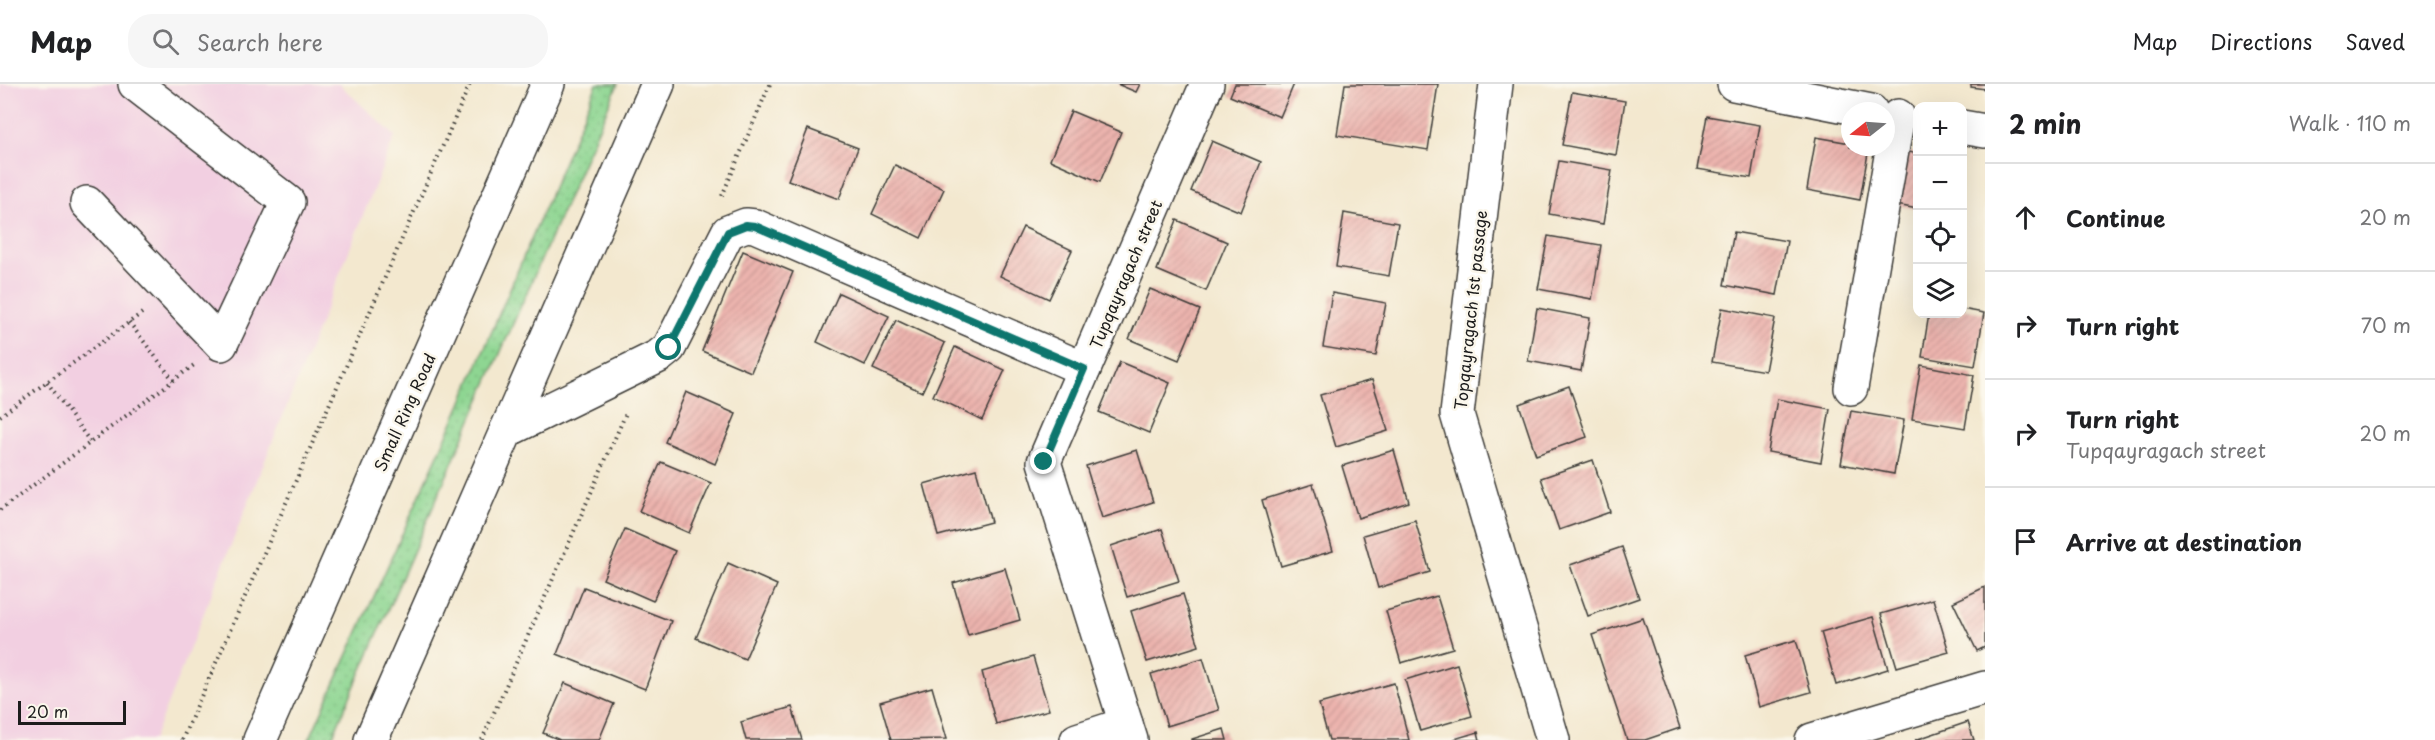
<!DOCTYPE html>
<meta charset="utf-8">
<style>
body{margin:0;font-family:"Playpen Sans",sans-serif;background:#f6f6f6;color:#202124}
.controls{position:absolute;right:18px;top:18px;display:grid;overflow:hidden;border-radius:12px;box-shadow:0 6px 24px #0002}
.controls button{width:54px;height:54px;display:grid;place-items:center;padding:0;border:0;border-bottom:2px solid #e0e0e0;background:#fff;color:#202124;font:30px sans-serif}
.compass{position:absolute;left:1841px;top:18px;width:54px;height:54px;border-radius:50%;background:#fff;box-shadow:0 6px 24px #0002;rotate:253deg}
.scale{position:absolute;left:18px;bottom:15px;width:108px;box-sizing:border-box;padding-left:6px;border:3px solid #1c1c1c;border-top:0;font-size:16px;line-height:21px;white-space:nowrap;color:#1c1c1c;-webkit-text-stroke:4px #fbf7ec;paint-order:stroke}
.stop{position:absolute;width:18px;height:18px;margin:-14px;border:4px solid #0f766e;border-radius:50%;background:#fff}
.stop.end{background:#0f766e;border-color:#fff;box-shadow:0 2px 6px #0008}
.list{margin:0;padding:0;list-style:none}
h2{display:flex;justify-content:space-between;align-items:center;height:78px;margin:0;padding:0 24px;font-size:26px}
h2 small{font-size:20px;font-weight:400;color:#757577}
.list li{display:grid;grid-template-columns:39px 1fr auto;gap:18px;align-items:center;box-sizing:border-box;height:108px;padding:0 24px;border-top:2px solid #e0e0e0}
.list b{display:block;font-size:22px;white-space:nowrap}
.list p{margin:0;font-size:20px;white-space:nowrap;color:#757577}
.list em{font-size:20px;font-style:normal;color:#757577}
.icon{flex:none;width:33px;height:33px;fill:none;stroke:currentColor;stroke-width:2;stroke-linecap:round;stroke-linejoin:round}
.map{position:relative;flex:none;width:1985px;height:656px;overflow:hidden}
header{display:flex;align-items:center;gap:36px;box-sizing:border-box;height:84px;padding:0 30px;background:#fff;border-bottom:2px solid #e0e0e0}
header strong{font-size:28px}
nav{display:flex;gap:33px;margin-inline-start:auto;font-size:21px}
.search{width:420px;height:54px;background:#f6f6f6;display:flex;align-items:center;gap:15px;box-sizing:border-box;padding:0 21px;border-radius:24px;color:#757577;font-size:22px}
main{display:flex}
aside{flex:1;background:#fff}
.map>svg:first-child{display:block}
</style>
<header>
<strong>Map</strong>
<div class="search"><svg class="icon" aria-label="search" viewBox="0 0 24 24"><circle cx="10" cy="10" r="6"/><path d="M15 15l6 6"/></svg>Search here</div>
<nav><a>Map</a><a>Directions</a><a>Saved</a></nav>
</header>
<main>
<div class="map">
<svg width="1985" height="656" viewBox="0 0 1985 656">
<defs>
<pattern id="grass-dots" width="8" height="8" patternUnits="userSpaceOnUse" patternTransform="scale(1.5)"><rect width="8" height="8" fill="#8ed692"/><path d="M2 2h.1M6 6h.1" fill="none" stroke="#7ab77d" stroke-width="1.8" stroke-linecap="round"/></pattern>
<pattern id="building-hatch" width="6" height="6" patternUnits="userSpaceOnUse" patternTransform="scale(1.5)"><rect width="6" height="6" fill="#ecb4ae"/><path d="M-1 1l2-2M0 6l6-6M5 7l2-2" fill="none" stroke="#ca9a95"/></pattern>
</defs>
<rect width="100%" height="100%" fill="#fbf7ec"/>
<filter id="ink" filterUnits="userSpaceOnUse"><feTurbulence type="fractalNoise" baseFrequency=".0167" numOctaves="2"/><feDisplacementMap in="SourceGraphic" scale="12" xChannelSelector="R" yChannelSelector="G"/><feConvolveMatrix kernelMatrix="1 2 1 2 8 2 1 2 1" color-interpolation-filters="sRGB"/></filter>
<filter id="wash" filterUnits="userSpaceOnUse"><feTurbulence type="fractalNoise" baseFrequency=".008" numOctaves="4" result="noise"/><feDisplacementMap in="SourceGraphic" scale="24" xChannelSelector="R" yChannelSelector="G"/><feGaussianBlur stdDeviation="1.35" result="paint"/><feColorMatrix in="noise" values="0 0 0 0 0 0 0 0 0 0 0 0 0 0 0 0 0 1.4 0 .05"/><feComposite in="paint" operator="in"/></filter>
<g filter="url(#wash)">
<rect width="100%" height="100%" fill="#f3e8cf"/>
<path fill="#f2cfe1" d="M0 0H339L395 52 153 656H0Z"/>
<path fill="url(#grass-dots)" stroke="#557957" stroke-width="1.5" d="M597 0H618L331 656H309L461 320Z"/>
<g id="blocks">
<g fill="url(#building-hatch)">
<path d="M1117 0H1140L1136 8Z"/>
<path d="M1235 0H1294L1280 33 1230 12Z"/>
<path d="M1345 0H1438L1428 66 1337 51Z"/>
<path d="M1971 0H1985V5L1971 3Z"/>
<path d="M1572 8 1625 17 1616 71 1562 61Z"/>
<path d="M1071 27 1121 48 1100 98 1050 76Z"/>
<path d="M1707 32 1760 41 1751 94 1697 85Z"/>
<path d="M808 45 858 64 839 115 788 96Z"/>
<path d="M1816 53 1850 59V63H1869L1860 116 1807 106Z"/>
<path d="M1212 57 1261 78 1241 128 1191 107Z"/>
<path d="M1905 67 1918 70V125L1896 121Z"/>
<path d="M1559 77 1612 86 1603 140 1549 130Z"/>
<path d="M895 81 944 105 921 154 872 130Z"/>
<path d="M1344 129 1398 139 1389 192 1336 183Z"/>
<path d="M1177 136 1227 158 1206 207 1157 186Z"/>
<path d="M1023 143 1072 166 1049 215 1000 192Z"/>
<path d="M1734 148 1787 157 1777 211 1724 201Z"/>
<path d="M1548 152 1601 161 1592 215 1538 205Z"/>
<path d="M743 167 793 188 751 288 702 267Z"/>
<path d="M1150 205 1200 226 1179 276 1129 255Z"/>
<path d="M839 209 889 232 865 281 817 258Z"/>
<path d="M1332 209 1386 219 1376 272 1323 263Z"/>
<path d="M1537 224 1590 234 1581 287 1528 277Z"/>
<path d="M1722 224 1775 234 1765 287 1712 278Z"/>
<path d="M1962 225 1984 229 1975 282 1922 273 1929 230H1962Z"/>
<path d="M896 236 945 259 922 308 873 285Z"/>
<path d="M955 263 1005 286 982 336 933 312Z"/>
<path d="M1120 278 1170 299 1149 349 1099 328Z"/>
<path d="M1921 281 1974 291 1965 344 1912 335Z"/>
<path d="M1372 296 1388 347 1336 363 1320 311Z"/>
<path d="M1569 302 1587 353 1536 371 1519 320Z"/>
<path d="M686 308 736 330 715 380 665 358Z"/>
<path d="M1777 315 1830 325 1821 378 1768 368Z"/>
<path d="M1851 327 1904 336 1894 390 1841 380Z"/>
<path d="M1137 366 1153 418 1102 434 1086 382Z"/>
<path d="M1394 366 1409 418 1358 434 1342 382Z"/>
<path d="M1593 376 1610 428 1559 446 1541 394Z"/>
<path d="M661 378 711 399 689 449 639 427Z"/>
<path d="M976 385 991 438 938 452 924 400Z"/>
<path d="M1313 400 1333 467 1281 482 1262 416Z"/>
<path d="M1415 436 1430 488 1378 504 1363 451Z"/>
<path d="M625 445 675 467 653 517 603 495Z"/>
<path d="M1162 445 1179 497 1127 513 1111 462Z"/>
<path d="M1622 463 1639 514 1588 532 1570 481Z"/>
<path d="M728 479 777 501 745 575 696 554Z"/>
<path d="M1005 484 1020 536 968 551 953 499Z"/>
<path d="M584 503 671 537 645 605 557 570Z"/>
<path d="M1985 503V563L1977 567 1953 518Z"/>
<path d="M1183 510 1199 562 1147 578 1131 527Z"/>
<path d="M1437 512 1453 564 1401 579 1386 527Z"/>
<path d="M1933 515 1949 568 1897 583 1881 530Z"/>
<path d="M1873 533 1888 585 1836 601 1821 548Z"/>
<path d="M1643 534 1680 644 1645 656H1627L1592 551Z"/>
<path d="M1796 556 1811 608 1759 623 1745 571Z"/>
<path d="M1033 573 1049 626 996 640 982 588Z"/>
<path d="M1203 574 1219 626 1167 642 1151 590Z"/>
<path d="M1457 580 1472 632 1420 647 1405 596Z"/>
<path d="M565 599 614 620 599 656H560L543 649Z"/>
<path d="M1394 599 1409 656H1329L1319 620Z"/>
<path d="M932 603 947 655 891 656 880 618Z"/>
<path d="M792 623 802 656H746L741 638Z"/>
<path d="M1968 638 1974 656H1915Z"/>
<path d="M1224 645 1227 656H1192V655Z"/>
<path d="M1478 648 1480 656H1455L1454 655Z"/>
</g>
</g>
</g>
<g filter="url(#ink)">
<use href="#blocks" fill-opacity="0" stroke="#3c3b37" stroke-width="1.5"/>
<g fill="none" stroke-linecap="round" stroke-linejoin="round">
<g stroke="#3c3b37" stroke-width="36">
<g id="minor">
<path d="M1496 0 1457 330 1553 656"/>
<path d="M1734 0 1871 27"/>
<path d="M1962 43 1985 47"/>
<path d="M87 119 221 260 288 118 135 0"/>
<path d="M1851 304 1898 32"/>
<path d="M506 347 659 272 669 264 728 148 746 141 755 142 1084 285"/>
<path d="M1077 656 1126 640"/>
<path d="M1131 656 1044 378 1207 0"/>
<path d="M1812 656 1985 604"/>
</g>
</g>
<g stroke="#3c3b37" stroke-width="36">
<g id="highway">
<path d="M260 656 548 0"/>
<path d="M371 656 658 0"/>
</g>
</g>
<g stroke="#3c3b37" stroke-width="4" stroke-dasharray="1.5 4.5" stroke-linecap="butt">
<path d="M722 112 770 0"/>
<path d="M129 238 174 297"/>
<path d="M47 298 91 359"/>
<path d="M0 332 142 229"/>
<path d="M0 426 194 281"/>
<path d="M182 656 470 0"/>
<path d="M482 656 627 327"/>
</g>
<use href="#minor" stroke="#fff" stroke-width="33"/>
<use href="#highway" stroke="#fff" stroke-width="33"/>
</g>
</g>
<g fill="none" stroke-linecap="round" stroke-linejoin="round" filter="url(#ink)">
<path stroke="#0f766e" stroke-width="8" d="M669 264 728 148 746 141 755 142 1084 285 1044 378"/>
</g>
<g text-anchor="middle" dominant-baseline="central" stroke-width="5" stroke-linejoin="round" paint-order="stroke">
<g font-size="16" fill="#1c1c1c" stroke="#fbf7ec">
<text transform="translate(1125 190) rotate(-67)">Tupqayragach street</text>
<text transform="translate(1470 226) rotate(-84)">Topqayragach 1st passage</text>
<text transform="translate(404 328) rotate(-66)">Small Ring Road</text>
</g>
</g>
</svg>
<div class="controls">
<button>+</button>
<button>−</button>
<button><svg class="icon" aria-label="locate" viewBox="0 0 24 24"><circle cx="12" cy="12" r="6"/><path d="M12 2v4M12 18v4M2 12h4M18 12h4"/></svg></button>
<button><svg class="icon" aria-label="layers" viewBox="0 0 24 24"><path d="M12 4l9 5-9 5-9-5zM3 14l9 5 9-5"/></svg></button>
</div>
<svg class="compass" viewBox="-18 -18 36 36"><path d="M0-13l5 13h-10z" fill="#e53935"/><path d="M0 13l5-13h-10z" fill="#757577"/></svg>
<div class="scale">20 m</div>
<div class="stop" style="left:669px;top:264px"></div>
<div class="stop end" style="left:1044px;top:378px"></div>
</div>
<aside>
<h2>2 min<small>Walk · 110 m</small></h2>
<ul class="list">
<li><svg class="icon" aria-label="ahead" viewBox="0 0 24 24"><path d="M12 20V5M6 11l6-6 6 6"/></svg><div><b>Continue</b></div><em>20 m</em></li>
<li><svg class="icon" aria-label="right" viewBox="0 0 24 24"><path d="M7 20v-9h11M14 6l5 5-5 5"/></svg><div><b>Turn right</b></div><em>70 m</em></li>
<li><svg class="icon" aria-label="right" viewBox="0 0 24 24"><path d="M7 20v-9h11M14 6l5 5-5 5"/></svg><div><b>Turn right</b><p>Tupqayragach street</p></div><em>20 m</em></li>
<li><svg class="icon" aria-label="arrive" viewBox="0 0 24 24"><path d="M6 21V4h12l-3 4 3 4H6"/></svg><div><b>Arrive at destination</b></div></li>
</ul>
</aside>
</main>
